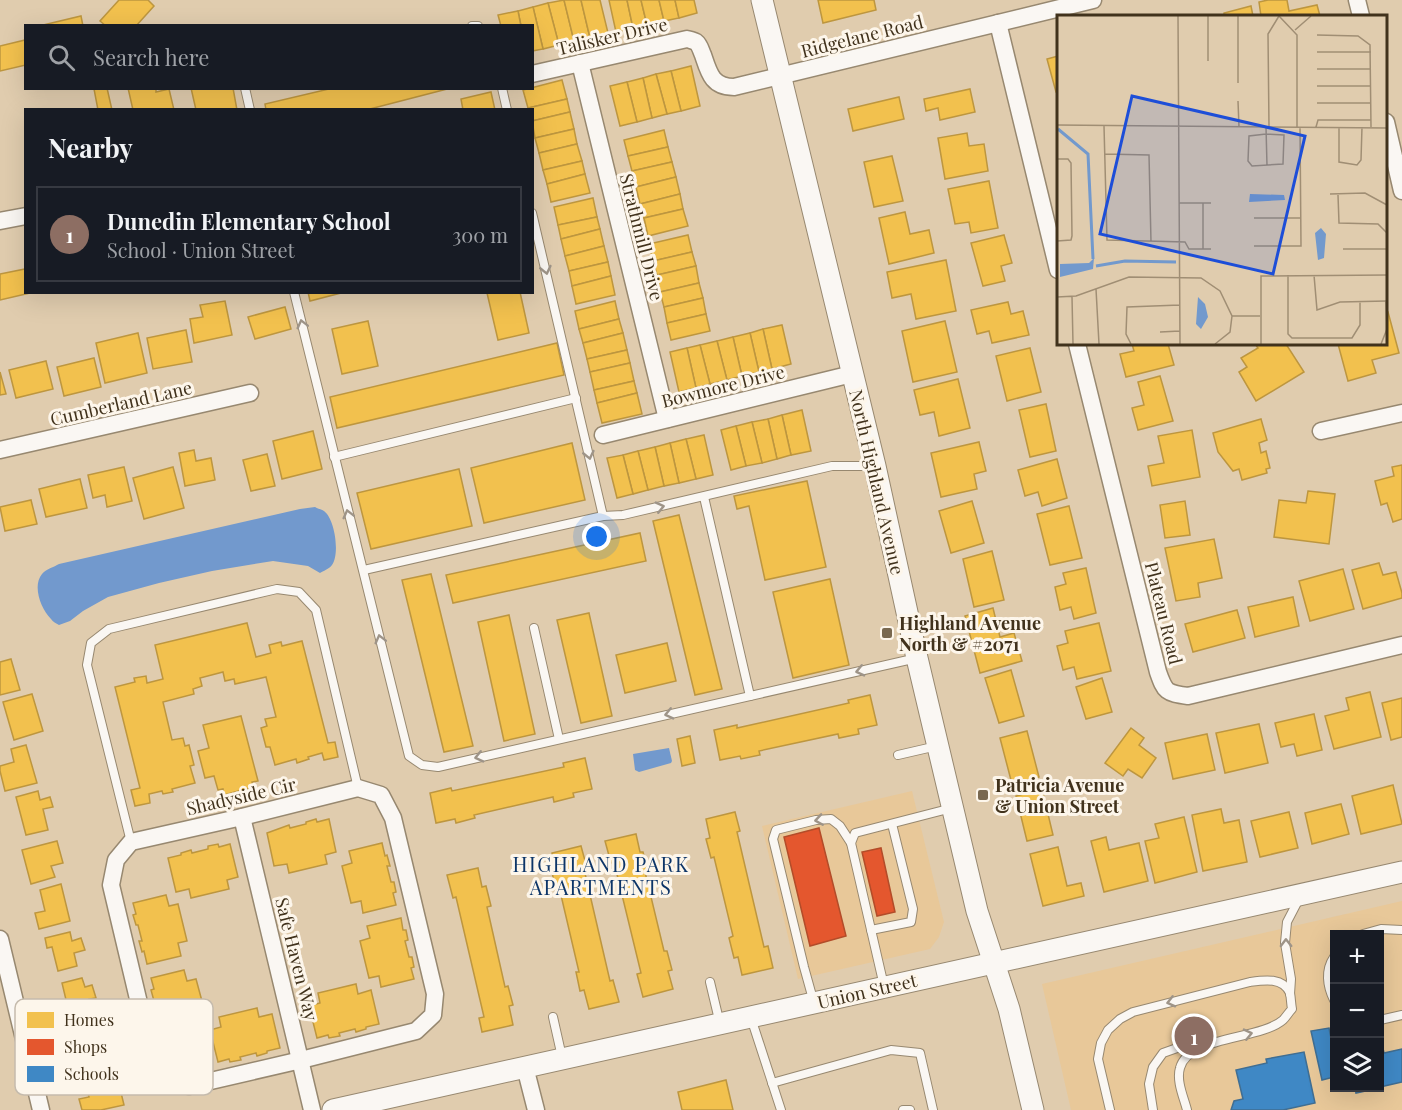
<!DOCTYPE html>
<meta charset="utf-8">
<style>
body{margin:0;font-family:"Playfair Display",serif;background:#20242c;color:#f1f3f6}
.controls{position:absolute;right:18px;bottom:18px;display:grid;overflow:hidden;border-radius:0px;box-shadow:0 6px 24px #0002}
.controls button{width:54px;height:54px;display:grid;place-items:center;padding:0;border:0;border-bottom:2px solid #363941;background:#171b24;color:#f1f3f6;font:30px sans-serif}
.you{position:absolute;left:597px;top:537px;width:21px;height:21px;margin:-15px;border:4px solid #fff;border-radius:50%;background:#1a73e8;box-shadow:0 0 0 9px #1a73e833}
.badge{display:grid;place-items:center;width:39px;height:39px;border-radius:50%;background:#79684f;color:#fff;font-size:20px;font-weight:700}
.pin{position:absolute;translate:-50% -50%;border:3px solid #fff;box-shadow:0 2px 6px #0006}
.list{margin:0;padding:0;list-style:none}
h2{display:flex;justify-content:space-between;align-items:center;height:78px;margin:0;padding:0 24px;font-size:26px}
h2 small{font-size:20px;font-weight:400;color:#9ea1a6}
.list li{display:grid;grid-template-columns:39px 1fr auto;gap:18px;align-items:center;box-sizing:border-box;height:96px;margin:0 12px 12px;padding:0 12px;border:2px solid #363941;border-radius:0px}
.list b{display:block;font-size:22px;white-space:nowrap}
.list p{margin:0;font-size:20px;white-space:nowrap;color:#9ea1a6}
.list em{font-size:20px;font-style:normal;color:#9ea1a6}
.icon{flex:none;width:33px;height:33px;fill:none;stroke:currentColor;stroke-width:2;stroke-linecap:round;stroke-linejoin:round}
.map{position:relative;flex:none;width:1402px;height:1110px;overflow:hidden}
.search{position:absolute;background:#171b24;box-shadow:0 6px 24px #0002;left:24px;top:24px;width:510px;height:66px;display:flex;align-items:center;gap:15px;box-sizing:border-box;padding:0 21px;border-radius:0px;color:#9ea1a6;font-size:22px}
.panel{position:absolute;background:#171b24;box-shadow:0 6px 24px #0002;left:24px;top:108px;width:510px;height:186px;border-radius:0px}
.map>svg:first-child{display:block}
</style>
<div class="map">
<svg width="1402" height="1110" viewBox="0 0 1402 1110">
<rect width="100%" height="100%" fill="#e0ccae"/>
<g fill="#e8c899" fill-rule="evenodd">
<path d="M912 791 944 922 939 937 930 949 798 979 762 826Z"/>
<path d="M1402 901V1110H1071L1042 984ZM1334 934H1380V1088H1334Z"/>
</g>
<g fill="#7299cd">
<path d="M315 507C318 509 321 509 324 511 335 519 340 554 332 565 329 569 323 571 320 573L308 566 273 561 212 571 159 583 108 597 83 611 70 621 59 625C56 623 53 622 51 619 41 609 32 586 42 574 46 569 54 567 59 564L300 509Z"/>
<path d="M669 748 672 761 671 763 639 772 635 770 633 754Z"/>
</g>
<g fill="#f2c14e" stroke="#bd963f" stroke-width="1.5">
<path d="M119 0H148L154 6 136 26H106L100 21Z"/>
<path d="M564 0 574 41 559 45 548 3Z"/>
<path d="M564 0H581L590 38 574 41Z"/>
<path d="M581 0H600L608 33 590 38Z"/>
<path d="M609 0H627L633 28 616 32Z"/>
<path d="M627 0H641L647 25 633 28Z"/>
<path d="M641 0H659L664 21 647 25Z"/>
<path d="M659 0H675L679 18 664 21Z"/>
<path d="M675 0H694L697 13 679 18Z"/>
<path d="M818 0H874L876 10 823 23Z"/>
<path d="M1268 0H1287L1289 11 1317 5 1320 16H1261L1259 2Z"/>
<path d="M548 3 559 45 543 49 533 7Z"/>
<path d="M1251 6 1253 16H1224V13Z"/>
<path d="M533 7 543 49 532 51V26H521L518 11Z"/>
<path d="M518 11 521 26H501L498 15Z"/>
<path d="M81 16 83 26H39Z"/>
<path d="M25 40 26 65 0 71V46Z"/>
<path d="M1058 56V92H1056L1047 59Z"/>
<path d="M691 66 700 106 681 111 671 71Z"/>
<path d="M671 71 681 111 667 114 656 74Z"/>
<path d="M656 74 667 114 652 118 643 78Z"/>
<path d="M643 78 652 118 637 122 627 82Z"/>
<path d="M562 80 567 99 528 108 523 90Z"/>
<path d="M627 82 637 122 620 126 610 86Z"/>
<path d="M107 88 112 110H98L94 89Z"/>
<path d="M128 88H156V92L169 89 174 110H133Z"/>
<path d="M191 88H233L237 110H196Z"/>
<path d="M333 88H451L366 110H266L265 104Z"/>
<path d="M970 89 975 112 940 120 938 108 926 111 924 99Z"/>
<path d="M491 92 495 110H463L461 99Z"/>
<path d="M899 97 904 119 853 131 848 109Z"/>
<path d="M567 99 570 112 532 121V110H528V108Z"/>
<path d="M570 112 574 129 535 138 532 121Z"/>
<path d="M574 129 577 144 539 153 535 138Z"/>
<path d="M664 130 668 147 628 156 624 140Z"/>
<path d="M967 133 969 146 984 144 988 171 945 179 938 138Z"/>
<path d="M577 144 582 161 543 170 539 153Z"/>
<path d="M668 147 672 162 632 171 628 156Z"/>
<path d="M892 156 903 201 874 207 864 162Z"/>
<path d="M582 161 585 174 547 184 543 170Z"/>
<path d="M672 162 676 177 636 187 632 171Z"/>
<path d="M585 174 590 193 551 202 547 184Z"/>
<path d="M676 177 680 194 640 204 636 187Z"/>
<path d="M989 181 998 228 971 233 969 222 955 224 948 189Z"/>
<path d="M680 194 683 209 644 218 640 204Z"/>
<path d="M593 198 597 217 558 225 554 207Z"/>
<path d="M683 209 688 226 648 236 644 218Z"/>
<path d="M905 212 910 234 929 230 934 253 889 264 879 218Z"/>
<path d="M597 217 600 229 561 239 558 225Z"/>
<path d="M600 229 604 246 565 256 561 239Z"/>
<path d="M688 235 692 252 653 261 649 244Z"/>
<path d="M1004 235 1012 263 1001 266 1005 281 983 286 971 243Z"/>
<path d="M604 246 608 262 569 271 565 256Z"/>
<path d="M692 252 696 266 657 275 653 261Z"/>
<path d="M946 260 956 311 916 319 911 294 892 298 887 272Z"/>
<path d="M608 262 611 276 572 286 569 271Z"/>
<path d="M696 266 699 283 660 292 657 275Z"/>
<path d="M25 269 26 292 30 293 0 300V274Z"/>
<path d="M611 276 615 295 576 304 572 286Z"/>
<path d="M699 283 703 298 664 307 660 292Z"/>
<path d="M308 292H345L310 301Z"/>
<path d="M520 292 529 333 498 340 487 293Z"/>
<path d="M703 298 706 314 667 323 664 307Z"/>
<path d="M225 301 232 335 194 343 190 319 203 317 200 305Z"/>
<path d="M615 301 619 319 579 329 575 311Z"/>
<path d="M1008 302 1011 314 1023 311 1029 335 992 343 989 331 977 334 971 310Z"/>
<path d="M285 307 291 329 255 339 248 317Z"/>
<path d="M1388 312 1399 353 1372 360 1376 373 1348 381 1338 344H1386V313Z"/>
<path d="M706 314 710 331 671 340 667 323Z"/>
<path d="M619 319 623 333 583 343 579 329Z"/>
<path d="M368 321 378 366 342 374 332 329Z"/>
<path d="M945 321 957 372 913 382 902 331Z"/>
<path d="M782 325 791 364 772 369 763 329Z"/>
<path d="M763 329 772 369 759 372 750 333Z"/>
<path d="M186 330 192 362 153 369 147 338Z"/>
<path d="M138 333 147 373 105 383 96 343Z"/>
<path d="M623 333 627 350 587 359 583 343Z"/>
<path d="M750 333 759 372 742 376 733 337Z"/>
<path d="M733 337 742 376 727 380 717 341Z"/>
<path d="M717 341 727 380 710 384 700 345Z"/>
<path d="M557 343 564 375 337 428 330 397Z"/>
<path d="M1132 344H1168L1174 365 1126 377 1120 354 1134 351Z"/>
<path d="M1255 344H1286L1304 372 1256 401 1239 372 1247 367 1241 358 1258 348Z"/>
<path d="M700 345 710 384 696 388 687 348Z"/>
<path d="M687 348 696 388 679 392 670 352Z"/>
<path d="M1030 348 1041 392 1007 401 996 356Z"/>
<path d="M627 350 630 363 590 372 587 359Z"/>
<path d="M94 358 101 387 64 396 57 367Z"/>
<path d="M46 361 53 389 16 398 9 370Z"/>
<path d="M630 363 634 381 594 390 590 372Z"/>
<path d="M0 372 6 394 0 395Z"/>
<path d="M1160 376 1173 421 1138 430 1132 408 1144 405 1138 382Z"/>
<path d="M958 379 970 428 939 436 934 412 920 415 914 390Z"/>
<path d="M634 381 637 393 597 403 594 390Z"/>
<path d="M637 393 642 414 602 423 597 403Z"/>
<path d="M1046 404 1056 451 1030 457 1019 410Z"/>
<path d="M802 410 811 451 791 455 782 415Z"/>
<path d="M782 415 791 455 777 459 768 419Z"/>
<path d="M768 419 777 459 762 463 752 422Z"/>
<path d="M1261 419 1267 440 1259 443 1261 453 1266 451 1270 468 1266 469 1267 473 1242 480 1239 469 1233 471 1218 452 1213 433Z"/>
<path d="M752 422 762 463 746 466 736 426Z"/>
<path d="M736 426 746 466 731 470 721 430Z"/>
<path d="M1192 430 1200 477 1152 486 1148 466 1164 463 1158 436Z"/>
<path d="M313 431 322 469 282 479 273 441Z"/>
<path d="M704 435 713 475 696 479 686 439Z"/>
<path d="M686 439 696 479 679 483 670 443Z"/>
<path d="M979 442 986 471 974 474 977 489 941 497 931 453Z"/>
<path d="M572 443 585 500 484 523 471 468Z"/>
<path d="M670 443 679 483 664 486 655 447Z"/>
<path d="M655 447 664 486 648 490 638 451Z"/>
<path d="M194 450 196 461 211 458 215 480 185 486 179 453Z"/>
<path d="M638 451 648 490 633 494 623 455Z"/>
<path d="M267 454 275 486 251 491 243 460Z"/>
<path d="M623 455 633 494 617 498 607 458Z"/>
<path d="M1057 459 1067 498 1042 506 1038 492 1025 496 1018 470Z"/>
<path d="M1402 465V519L1393 522 1387 503 1381 505 1375 481 1394 476 1392 467Z"/>
<path d="M124 467 132 501 107 507 105 495 93 498 88 475Z"/>
<path d="M173 467 184 508 144 519 133 478Z"/>
<path d="M459 469 472 526 371 549 357 493Z"/>
<path d="M80 479 87 508 46 517 39 489Z"/>
<path d="M807 481 826 567 765 580 749 506 737 509 734 496Z"/>
<path d="M1308 491 1335 494 1329 544 1274 537 1279 500 1306 503Z"/>
<path d="M31 500 37 524 5 531 0 507Z"/>
<path d="M972 501 984 543 951 553 939 511Z"/>
<path d="M1185 501 1190 535 1165 538 1160 505Z"/>
<path d="M1069 506 1082 558 1050 565 1037 514Z"/>
<path d="M679 515 722 689 695 695 653 521Z"/>
<path d="M640 533 646 561 453 603 446 575Z"/>
<path d="M1214 539 1222 578 1198 583 1200 597 1176 601 1165 548Z"/>
<path d="M992 551 1004 600 974 607 963 559Z"/>
<path d="M1379 563 1383 575 1396 572 1402 593V598L1363 609 1352 570Z"/>
<path d="M1086 568 1096 613 1074 619 1071 607 1060 610 1055 587 1066 584 1063 573Z"/>
<path d="M1343 569 1354 609 1310 621 1299 581Z"/>
<path d="M431 574 473 746 444 752 402 580Z"/>
<path d="M830 579 849 665 793 678 773 592Z"/>
<path d="M1293 597 1299 626 1255 637 1248 607Z"/>
<path d="M993 608 1000 637 1014 633 1022 661 980 673 965 616Z"/>
<path d="M1237 610 1245 638 1193 652 1185 624Z"/>
<path d="M589 613 612 716 581 723 557 620Z"/>
<path d="M509 615 535 734 504 741 478 622Z"/>
<path d="M247 623 256 657 271 653 269 645 281 642 282 646 302 641 328 743 335 742 338 757 324 760 322 753 308 757 309 759 297 763 296 759 275 765 270 747H266L261 728 267 726 265 719 276 717 266 677 235 684 234 679 225 681 223 672 200 678 202 686 193 689 194 694 163 702 172 740 183 738 185 746 189 745 194 765 190 766 195 783 172 789 173 792 163 794 162 791 149 794 150 803 135 806 131 790 140 788 115 687 135 682 134 678 146 676 147 683 163 679 155 645Z"/>
<path d="M1099 623 1111 671 1077 679 1074 667 1063 670 1057 646 1068 643 1065 631Z"/>
<path d="M667 643 676 681 625 693 616 655Z"/>
<path d="M11 659 20 690 0 695V662Z"/>
<path d="M1011 670 1024 716 999 723 985 678Z"/>
<path d="M1102 678 1112 712 1086 719 1076 687Z"/>
<path d="M1370 692 1381 737 1334 749 1325 716 1349 710 1346 698Z"/>
<path d="M32 694 43 731 14 740 3 702Z"/>
<path d="M870 695 877 725 858 729 859 734 839 738 838 734 759 751 760 755 741 759 740 756 720 760 714 730 737 725V728L849 703 848 700Z"/>
<path d="M1402 698V737L1391 740 1382 703Z"/>
<path d="M1314 714 1322 750 1297 756 1294 744 1281 747 1275 723Z"/>
<path d="M241 716 258 781 252 782 253 787 224 795 223 789 218 790 214 776 205 778 198 751 209 748 203 725Z"/>
<path d="M1259 724 1268 763 1225 773 1216 733Z"/>
<path d="M1131 728 1144 738 1139 745 1156 758 1142 778 1128 769 1123 776 1105 763Z"/>
<path d="M1027 731 1039 777 1012 784 1000 738Z"/>
<path d="M1207 734 1215 770 1173 779 1165 743Z"/>
<path d="M690 736 695 763 682 766 677 739Z"/>
<path d="M26 745 37 783 5 791 0 771V766L14 762 11 749Z"/>
<path d="M585 758 592 789 573 793 574 797 554 802 553 797 474 815 475 818 456 823 455 819 436 823 430 793 451 788 452 791 564 767 563 763Z"/>
<path d="M1393 785 1402 824 1361 834 1352 796Z"/>
<path d="M1042 789 1053 835 1027 841 1016 796Z"/>
<path d="M38 791 40 800 50 797 53 807 43 809 48 830 26 835 16 797Z"/>
<path d="M1341 804 1349 834 1312 844 1305 813Z"/>
<path d="M1221 809 1224 823 1239 820 1247 862 1203 871 1192 815Z"/>
<path d="M735 812 740 831 737 832 764 947 768 946 773 968 742 975 738 957 734 958 729 938 733 936 714 857 711 858 706 839 710 838 706 819Z"/>
<path d="M1289 812 1298 848 1260 857 1251 821Z"/>
<path d="M1184 817 1197 872 1155 883 1145 841 1159 838 1155 824Z"/>
<path d="M316 819 317 822 329 819 336 852 325 855 327 864 289 873 287 864 274 866 267 833 289 825 290 828 306 824V822Z"/>
<path d="M636 834 640 852H643L648 871 645 872 664 951H667L672 970 668 971 673 989 643 997 637 974 641 973 614 862 611 863 605 841Z"/>
<path d="M1106 837 1109 850 1139 843 1148 881 1104 892 1091 841Z"/>
<path d="M57 841 63 863 51 866 55 877 31 884 22 850Z"/>
<path d="M382 843 385 856 387 855 390 866H387L391 882H394L396 892 393 893 396 905 363 913 361 901 351 903 342 866 352 863 349 851Z"/>
<path d="M218 844 219 847 230 844 238 877 227 880 229 889 191 898 189 889 176 892 168 858 181 855V853L191 850 192 853 208 849V846Z"/>
<path d="M581 846 587 868 584 869 610 981 613 980 619 1002 589 1009 584 990 580 991 576 972H579L560 891 556 892 552 872 556 871 552 853Z"/>
<path d="M1058 847 1067 886 1081 883 1084 896 1043 906 1030 854Z"/>
<path d="M478 868 482 887 486 886 491 906 487 907 505 987 508 986 513 1005 509 1006 513 1025 482 1032 479 1018 484 1017 456 897 453 898 447 875Z"/>
<path d="M61 884 70 921 39 929 35 913 45 911 40 890Z"/>
<path d="M166 895 169 906 178 904 187 941 178 943 181 956 147 964 144 951 142 952 139 941H142L138 925H136L133 915 136 914 133 903Z"/>
<path d="M401 918 403 930H406L408 940 405 941 409 957H412L414 967 411 968 414 979 381 987 379 976 369 978 360 941 370 938 367 926Z"/>
<path d="M70 932 72 941 81 938 85 950 74 953 77 966 58 971 52 947 47 948 45 938Z"/>
<path d="M184 970 187 981 196 979 206 1016 196 1019 199 1031 165 1039 162 1026 160 1027 158 1017 160 1016 156 1000 154 1001 151 990 154 989 151 978Z"/>
<path d="M82 978 85 987 92 985 96 998 89 999 93 1013 61 1022 57 1006 67 1004 62 983Z"/>
<path d="M356 984 358 994 371 990 379 1024 366 1027V1029L356 1032 355 1029 339 1033 340 1036 329 1038 328 1035 317 1038 309 1006 320 1003 318 993Z"/>
<path d="M257 1008 259 1017 272 1014 280 1048 267 1051V1053L257 1056 256 1053 240 1057 241 1060 230 1062 229 1059 218 1062 210 1030 221 1027 219 1017Z"/>
<path d="M107 1071V1074L116 1072 124 1105 101 1110H82L79 1099 89 1097 84 1076Z"/>
<path d="M726 1080 733 1110H682L678 1092Z"/>
</g>
<g fill="#e4572e" stroke="#b34c29" stroke-width="1.5">
<path d="M819 828 846 936 810 946 784 837Z"/>
<path d="M881 848 895 912 877 916 862 852Z"/>
</g>
<g fill="#3f88c5" stroke="#406e92" stroke-width="1.5">
<path d="M1329 1028 1334 1053V1077L1322 1080 1311 1031Z"/>
<path d="M1382 1044 1384 1053 1402 1049V1082L1380 1087V1045Z"/>
<path d="M1304 1052 1315 1103 1283 1110H1231L1234 1101 1243 1099 1236 1070 1267 1063 1266 1059Z"/>
<path d="M1355 1088H1379L1356 1093Z"/>
</g>
<g fill="none" stroke-linecap="round" stroke-linejoin="round">
<g stroke="#978870" stroke-width="10">
<g id="service">
<path d="M472 26H478"/>
<path d="M245 88 250 110"/>
<path d="M502 88 507 110"/>
<path d="M532 213 603 516"/>
<path d="M294 292 409 756 422 765 438 767 917 658"/>
<path d="M334 457 576 398"/>
<path d="M704 497 750 696"/>
<path d="M364 570 603 516 623 515 832 466H873"/>
<path d="M534 628 559 739"/>
<path d="M898 755 937 746"/>
<path d="M131 842 87 665 91 643 109 629 277 589 299 592 316 610 358 788"/>
<path d="M871 930 911 922 913 909 892 824"/>
<path d="M1363 934 1381 929 1402 930"/>
<path d="M1334 957C1325 970 1327 986 1334 1000"/>
<path d="M710 982 720 1024"/>
<path d="M884 986 851 843 855 833 952 808"/>
<path d="M1290 994 1291 979 1285 943 1287 922 1299 899"/>
<path d="M814 1003 804 967 773 839 776 830 816 820 831 819 840 826 851 843"/>
<path d="M553 1017 562 1057"/>
<path d="M751 1018 781 1110"/>
<path d="M1380 1020 1402 1015"/>
<path d="M772 1083 891 1050 920 1053 933 1110"/>
<path d="M903 1110H910"/>
<path d="M1110 1110 1098 1059 1101 1043 1108 1030 1120 1019 1133 1012 1250 982C1264 980 1283 977 1290 993 1291 998 1291 1004 1292 1009 1289 1012 1286 1017 1283 1020 1260 1040 1188 1036 1180 1068 1176 1081 1184 1098 1187 1110"/>
<path d="M1153 1110 1149 1084 1153 1067 1163 1053 1194 1042 1214 1041"/>
</g>
</g>
<g stroke="#978870" stroke-width="19">
<g id="minor">
<path d="M1357 0 1361 16"/>
<path d="M998 23 1058 270"/>
<path d="M580 63 667 419"/>
<path d="M532 74 687 39C688 39 694 41 696 42 700 45 701 51 703 55 709 73 712 87 734 87L1093 0"/>
<path d="M1386 122 1402 191"/>
<path d="M0 221 26 216"/>
<path d="M1077 344 1158 672C1165 692 1166 693 1188 696L1402 645"/>
<path d="M1321 431 1402 413"/>
<path d="M603 435 852 374"/>
<path d="M0 450 250 393"/>
<path d="M358 788 381 795 393 818 435 994 433 1015 416 1031 301 1060 189 1086 166 1081 153 1062 111 885 116 860 131 842 242 817Z"/>
<path d="M242 817 312 1110"/>
<path d="M0 939 41 1110"/>
<path d="M525 1067 536 1110"/>
</g>
</g>
<g stroke="#978870" stroke-width="23">
<g id="tertiary">
<path d="M762 0 875 466 917 658 977 911 1009 1009 1033 1110"/>
<path d="M333 1110 1402 872"/>
</g>
</g>
<use href="#service" stroke="#faf7f3" stroke-width="8"/>
<use href="#minor" stroke="#faf7f3" stroke-width="16"/>
<use href="#tertiary" stroke="#faf7f3" stroke-width="21"/>
</g>
<defs><path id="oneway-chevron" d="M-2-3.5L2.5 0L-2 3.5" fill="none" stroke-width="1.6" stroke-linecap="round" stroke-linejoin="round" transform="scale(1.5)"/></defs>
<g stroke="#9e9488">
<use href="#oneway-chevron" transform="translate(546 270) rotate(77)"/>
<use href="#oneway-chevron" transform="translate(302 324) rotate(-104)"/>
<use href="#oneway-chevron" transform="translate(589 455) rotate(77)"/>
<use href="#oneway-chevron" transform="translate(660 507) rotate(-13)"/>
<use href="#oneway-chevron" transform="translate(348 514) rotate(-104)"/>
<use href="#oneway-chevron" transform="translate(380 639) rotate(-104)"/>
<use href="#oneway-chevron" transform="translate(860 671) rotate(167)"/>
<use href="#oneway-chevron" transform="translate(669 714) rotate(167)"/>
<use href="#oneway-chevron" transform="translate(479 757) rotate(167)"/>
<use href="#oneway-chevron" transform="translate(819 820) rotate(171)"/>
<use href="#oneway-chevron" transform="translate(1286 943) rotate(-91)"/>
<use href="#oneway-chevron" transform="translate(1171 1002) rotate(166)"/>
<use href="#oneway-chevron" transform="translate(1248 1034) rotate(-13)"/>
</g>
<g fill="#79684f" stroke="#fdf6eb" stroke-width="2">
<rect x="881" y="627" width="12" height="12" rx="3"/>
<rect x="977" y="789" width="12" height="12" rx="3"/>
</g>
<g text-anchor="middle" dominant-baseline="central" stroke-width="6" stroke-linejoin="round" paint-order="stroke">
<g font-size="18" fill="#41321c" stroke="#fdf6eb">
<text transform="translate(612 36) rotate(-13)">Talisker Drive</text>
<text transform="translate(862 36) rotate(-14)">Ridgelane Road</text>
<text transform="translate(642 237) rotate(76)">Strathmill Drive</text>
<text transform="translate(723 386) rotate(-14)">Bowmore Drive</text>
<text transform="translate(121 403) rotate(-13)">Cumberland Lane</text>
<text transform="translate(877 482) rotate(77)">North Highland Avenue</text>
<text transform="translate(1164 613) rotate(76)">Plateau Road</text>
<text transform="translate(241 796) rotate(-13)">Shadyside Cir</text>
<text transform="translate(297 959) rotate(76)">Safe Haven Way</text>
<text transform="translate(867 991) rotate(-13)">Union Street</text>
</g>
<g font-size="18" font-weight="bold" fill="#41321c" stroke="#fdf6eb" text-anchor="start">
<text x="899" y="623">Highland Avenue<tspan x="899" dy="21">North &amp; #2071</tspan></text>
<text x="995" y="785">Patricia Avenue<tspan x="995" dy="21">&amp; Union Street</tspan></text>
</g>
<g font-size="20" letter-spacing="1.5" fill="#0d3568" stroke="#fdf6eb">
<text x="601" y="863">HIGHLAND PARK<tspan x="601" dy="23">APARTMENTS</tspan></text>
</g>
</g>
<g transform="translate(1057 15)">
<rect width="330" height="330" fill="#e0ccae"/>
<path d="M193 179 227 180 228 185 192 187ZM264 213 269 219 267 243 261 245 258 218ZM37 243 36 254 3 262V249L32 248ZM141 282 148 289 151 302 144 314 139 309Z" fill="#7299cd"/>
<path fill="none" stroke="#7299cd" stroke-width="3" d="M1 114 31 139 36 244M39 251 68 246 119 247"/>
<path fill="none" stroke="#a08e74" stroke-width="1.5" d="M121 1 123 329M151 1V46M181 1V68M222 1 240 20V112M238 15 254 1M260 20 301 21 313 30 314 112M260 37H314M260 54H314M260 71H314M181 86 182 112M260 88H314M0 110 330 113M47 111 50 225 128 227 132 234H154M209 112 210 151M212 112 211 19 222 1M259 112 261 105H314M282 112V147L300 150 304 145 305 112M209 119 227 120 226 149 195 151 191 146 192 121ZM48 139 92 140 94 227M0 144H11L14 148 15 221 14 225 0 226M273 179 308 178 330 190M281 180 282 208 321 209 330 218M122 188H154M146 188V234M197 203H244M197 231H244L243 112M286 234H330M231 260V319L235 323H295L303 310V286M257 260 260 295 283 287 330 286M39 274 42 329M0 282 19 281 72 262 144 263 163 276 175 301 173 317 158 329M15 282 16 329M175 301H203M103 317 123 316M74 329 69 319 70 292 123 290M204 329V261L330 260M324 329 330 314 329 286"/>
<path fill="#1d4ed8" fill-opacity="0.15" stroke="#1d4ed8" stroke-width="3" d="M75 81 248 121 216 259 43 219Z"/>
<rect width="330" height="330" fill="none" stroke="#41321c" stroke-width="3"/>
</g>
<rect x="15" y="999" width="198" height="96" rx="9" fill="#fdf6eb" stroke="#c5bbad" stroke-width="1.5"/>
<rect x="27" y="1012" width="27" height="16" fill="#f2c14e"/>
<rect x="27" y="1039" width="27" height="16" fill="#e4572e"/>
<rect x="27" y="1066" width="27" height="16" fill="#3f88c5"/>
<g font-size="16" fill="#41321c">
<text x="64" y="1026">Homes</text>
<text x="64" y="1053">Shops</text>
<text x="64" y="1080">Schools</text>
</g>
</svg>
<div class="controls">
<button>+</button>
<button>−</button>
<button><svg class="icon" aria-label="layers" viewBox="0 0 24 24"><path d="M12 4l9 5-9 5-9-5zM3 14l9 5 9-5"/></svg></button>
</div>
<div class="you"></div>
<div class="pin badge" style="left:1194px;top:1036px;background:#8d6e63">1</div>
<div class="search"><svg class="icon" aria-label="search" viewBox="0 0 24 24"><circle cx="10" cy="10" r="6"/><path d="M15 15l6 6"/></svg>Search here</div>
<section class="panel">
<h2>Nearby<small></small></h2>
<ul class="list">
<li><span class="badge" style="background:#8d6e63">1</span><div><b>Dunedin Elementary School</b><p>School · Union Street</p></div><em>300 m</em></li>
</ul>
</section>
</div>
